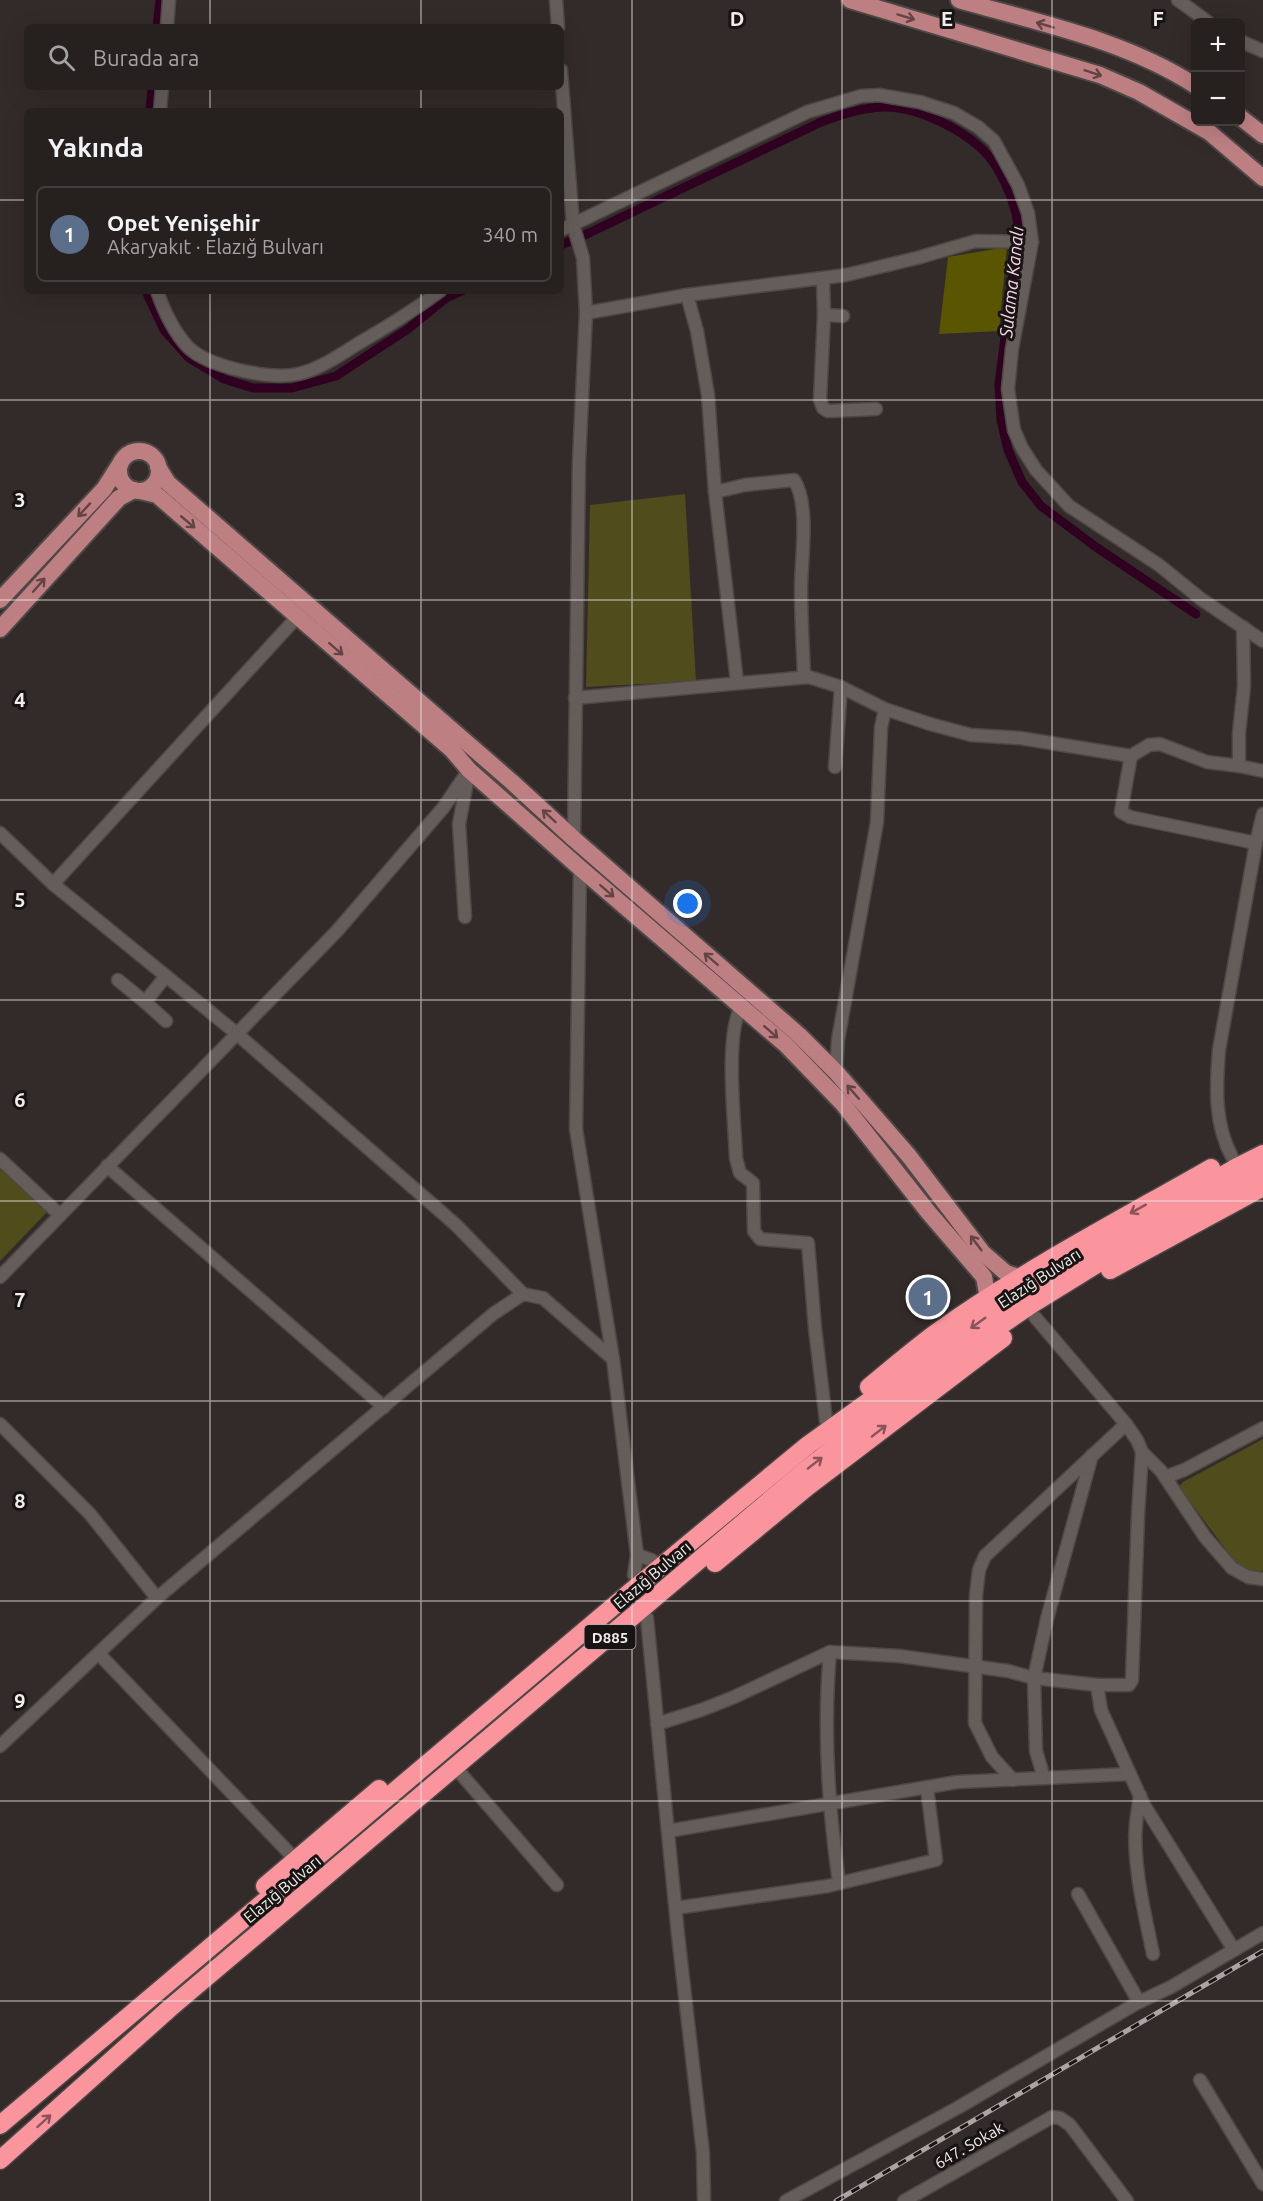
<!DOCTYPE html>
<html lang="tr">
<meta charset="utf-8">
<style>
body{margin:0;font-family:Ubuntu,sans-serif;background:#322d2c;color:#f1f3f6}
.controls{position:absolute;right:18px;top:18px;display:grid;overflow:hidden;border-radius:9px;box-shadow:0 6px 24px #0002}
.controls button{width:54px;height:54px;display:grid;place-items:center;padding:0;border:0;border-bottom:2px solid #423e3d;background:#26201f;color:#f1f3f6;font:30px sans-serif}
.you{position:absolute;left:688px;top:904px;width:21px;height:21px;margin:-15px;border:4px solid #fff;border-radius:50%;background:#1a73e8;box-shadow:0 0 0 9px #1a73e833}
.badge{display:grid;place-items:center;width:39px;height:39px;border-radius:50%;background:#ea580c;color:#fff;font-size:20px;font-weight:700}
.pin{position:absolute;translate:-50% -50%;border:3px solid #fff;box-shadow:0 2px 6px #0006}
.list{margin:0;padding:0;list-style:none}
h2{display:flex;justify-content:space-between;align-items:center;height:78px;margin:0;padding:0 24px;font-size:26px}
h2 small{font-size:20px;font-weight:400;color:#a4a3a4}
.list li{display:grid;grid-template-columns:39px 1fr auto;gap:18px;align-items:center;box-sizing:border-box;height:96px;margin:0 12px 12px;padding:0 12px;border:2px solid #423e3d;border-radius:9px}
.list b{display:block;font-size:22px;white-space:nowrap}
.list p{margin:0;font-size:20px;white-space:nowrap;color:#a4a3a4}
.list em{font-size:20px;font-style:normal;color:#a4a3a4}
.icon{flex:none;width:33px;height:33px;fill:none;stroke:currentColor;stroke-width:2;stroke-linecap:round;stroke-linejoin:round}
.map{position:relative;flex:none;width:1263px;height:2201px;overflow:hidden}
.search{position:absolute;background:#26201f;box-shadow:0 6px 24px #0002;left:24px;top:24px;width:540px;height:66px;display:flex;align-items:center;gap:15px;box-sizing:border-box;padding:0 21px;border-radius:9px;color:#a4a3a4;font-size:22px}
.panel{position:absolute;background:#26201f;box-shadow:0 6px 24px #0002;left:24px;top:108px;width:540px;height:186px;border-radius:9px}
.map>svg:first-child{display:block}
</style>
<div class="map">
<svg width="1263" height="2201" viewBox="0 0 1263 2201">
<rect width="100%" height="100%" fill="#322b29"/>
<g fill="#504c1b">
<path d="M685 494 696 681 586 687 590 505Z"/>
<path d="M0 1169 47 1212 0 1261Z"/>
<path d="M1263 1439V1570L1259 1572 1242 1571 1179 1487 1183 1482Z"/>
</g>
<path fill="#5a5501" d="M1007 247 999 331 939 334 948 257Z"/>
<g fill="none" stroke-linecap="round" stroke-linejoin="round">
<g stroke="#300020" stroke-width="9">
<path d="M157 27 160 0"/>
<path d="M150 111 152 87"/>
<path d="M561 245 589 233 819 123C839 115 860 108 882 107 920 106 978 135 997 168 1008 186 1016 209 1019 229L999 384 1001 420 1008 450 1022 482 1041 506 1096 547 1196 614"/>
<path d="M146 291 164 330 189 358 224 379 253 388H292L336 376 408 329 446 298 462 291"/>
</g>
<g stroke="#4d4845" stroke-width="15">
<g id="minor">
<path d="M556 0 558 27"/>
<path d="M1178 0 1208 22"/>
<path d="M167 27 169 0"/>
<path d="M1240 41 1263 51"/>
<path d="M561 70 573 225 583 258 586 313 579 461 574 839"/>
<path d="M160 111 162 87"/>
<path d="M561 230 807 112 861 96 879 95 920 102 954 113 978 127 994 141 1018 185 1028 213 1032 242 1012 349 1008 389 1014 430 1022 448 1036 470 1069 506 1159 565 1201 599 1263 641"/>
<path d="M823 278 824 315 820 400 823 408 828 411 876 409"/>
<path d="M157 291C164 311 173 331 188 347 208 367 270 380 298 374 320 369 340 355 359 343 387 327 414 310 440 291"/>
<path d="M687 295 697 331 708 395 715 492 737 682"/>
<path d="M586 313 687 295 846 275 917 258 976 241 1032 242"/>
<path d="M824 315 843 316"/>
<path d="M715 492 745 485 794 480C810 504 801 560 801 589 801 618 803 648 804 677"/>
<path d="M575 698 809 677 841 687 885 709 930 724 971 735 1020 738 1131 756 1149 745 1160 744 1207 762 1239 766 1263 771"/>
<path d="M1131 756 1121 812 1130 817 1256 843"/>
<path d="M1239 766V733L1244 686 1243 627"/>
<path d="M835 767 841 687"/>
<path d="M0 833 53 884 236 1033 456 1225 523 1294"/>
<path d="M580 868 576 1129 613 1359 637 1555 634 1575"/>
<path d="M53 884 298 616"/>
<path d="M465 917 459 824 468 777"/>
<path d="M118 980 145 1002"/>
<path d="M742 1007C724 1030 735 1126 736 1158L740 1173 753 1183 754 1231 760 1239 808 1243 815 1328 826 1421"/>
<path d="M166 1021 145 1002 166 976"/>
<path d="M836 1072 838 1040 877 822 881 728 885 709"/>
<path d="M1232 1157C1214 1124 1216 1086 1219 1050L1256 843 1263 814"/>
<path d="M0 1159 60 1215"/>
<path d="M107 1166 384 1407"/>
<path d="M0 1277 337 931 443 808 469 770"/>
<path d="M0 1424 90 1514 157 1598"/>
<path d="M1142 1452 1161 1471 1205 1537 1232 1568 1248 1577 1263 1579"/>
<path d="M1165 1477 1184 1470 1263 1428"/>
<path d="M637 1555 652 1560"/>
<path d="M647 1618 678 1935 703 2153 704 2201"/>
<path d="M830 1652C823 1730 828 1806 839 1882"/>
<path d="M99 1654 295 1859"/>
<path d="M1097 1685 1101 1710 1144 1805 1234 1950"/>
<path d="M657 1724 704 1709 734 1697 830 1652 899 1656 1008 1671 1034 1678 1097 1685H1129L1132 1680 1138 1515 1142 1452 1137 1440 1126 1424 1035 1317"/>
<path d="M0 1746 157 1598 493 1314 523 1294 543 1298 613 1359"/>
<path d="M462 1775 557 1885"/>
<path d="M1044 1778 1036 1751 1034 1678 1047 1619 1092 1455"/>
<path d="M1013 1780 992 1757 975 1723 976 1595 979 1570 985 1556 1126 1424"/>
<path d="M1140 1795C1139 1804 1137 1814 1136 1823 1132 1862 1145 1915 1153 1954"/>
<path d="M668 1831 957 1782 1130 1774"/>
<path d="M1078 1894 1139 2002"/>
<path d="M676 1908 828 1886 936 1860 927 1788"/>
<path d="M1200 2080 1263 2184"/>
<path d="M786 2201 959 2107 1137 2003 1171 1987 1263 1933"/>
<path d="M904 2201 1052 2117 1060 2118 1070 2125 1127 2201"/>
</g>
</g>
<g stroke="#4d4845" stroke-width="20">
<g id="major">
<path d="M850 0 1100 75 1139 92 1209 132 1263 178"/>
<path d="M959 0C1039 23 1125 40 1196 86"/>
<path d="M1240 117 1263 135"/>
<circle cx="139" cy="471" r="20"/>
<path d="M158 467 168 483 512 782 574 839 799 1035 836 1072 909 1156 983 1253 1006 1273 1021 1278"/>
<path d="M140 491 157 495 452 750 469 770 580 868 786 1045 843 1104 929 1213 984 1277 988 1299"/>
<path d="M0 600 104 489 120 464"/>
<path d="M0 629 119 498 134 490"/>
</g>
</g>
<g stroke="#4d4845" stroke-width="21">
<g id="highway">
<path d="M1110 1270 1263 1187"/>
<path d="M869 1387C892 1368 915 1348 940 1330 1026 1269 1120 1220 1211 1168"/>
<path d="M715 1563 807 1487 1003 1338"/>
<path d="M265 1886 379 1789"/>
<path d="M0 2125 635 1588 808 1445 1007 1302 1237 1167 1263 1154"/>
<path d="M0 2160 170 2008 802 1473 913 1385 1032 1304 1131 1243 1263 1172"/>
</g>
</g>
<use href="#minor" stroke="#645d5a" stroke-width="12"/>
<use href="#major" stroke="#be7f83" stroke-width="16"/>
<use href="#highway" stroke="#fa959e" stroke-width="18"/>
<g stroke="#aaa5a3" stroke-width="5">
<path id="rail" d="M836 2201 1263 1951"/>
</g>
<use href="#rail" stroke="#171413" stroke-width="3" stroke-dasharray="9" stroke-linecap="butt"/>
</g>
<defs><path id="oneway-shaft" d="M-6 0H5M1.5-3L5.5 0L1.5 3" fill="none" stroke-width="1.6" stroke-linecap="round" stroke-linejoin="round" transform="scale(1.5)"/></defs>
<g stroke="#624445">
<use href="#oneway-shaft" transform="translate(906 17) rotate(17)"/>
<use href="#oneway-shaft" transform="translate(1045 25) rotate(-164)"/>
<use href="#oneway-shaft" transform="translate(1093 73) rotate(18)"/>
<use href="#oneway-shaft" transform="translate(84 510) rotate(133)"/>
<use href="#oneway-shaft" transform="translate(188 522) rotate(40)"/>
<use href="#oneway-shaft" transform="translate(39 585) rotate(-49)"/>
<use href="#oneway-shaft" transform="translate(336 649) rotate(41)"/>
<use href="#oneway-shaft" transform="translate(549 816) rotate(-137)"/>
<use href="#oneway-shaft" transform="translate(607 891) rotate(41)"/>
<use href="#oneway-shaft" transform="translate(711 959) rotate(-139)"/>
<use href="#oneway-shaft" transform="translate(771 1032) rotate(41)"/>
<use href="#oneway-shaft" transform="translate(853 1092) rotate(-131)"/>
<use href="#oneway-shaft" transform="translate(976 1243) rotate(-127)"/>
</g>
<g stroke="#885458">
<use href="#oneway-shaft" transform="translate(1138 1209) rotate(151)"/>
<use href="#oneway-shaft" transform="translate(978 1323) rotate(144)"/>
<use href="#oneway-shaft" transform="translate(879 1431) rotate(-38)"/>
<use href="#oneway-shaft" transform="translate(815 1463) rotate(-38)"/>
<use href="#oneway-shaft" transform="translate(44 2121) rotate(-42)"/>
</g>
<path fill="none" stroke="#f1edeb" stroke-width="1.5" stroke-opacity="0.55" d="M210 0V27M421 0V27M632 0V2201M842 0V2201M1052 0V2201M210 87V111M421 87V111M0 200H27M561 200H1263M210 291V2201M421 291V2201M0 400H1263M0 600H1263M0 800H1263M0 1000H1263M0 1201H1263M0 1401H1263M0 1601H1263M0 1801H1263M0 2001H1263"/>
<g text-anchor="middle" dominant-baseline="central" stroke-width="6" stroke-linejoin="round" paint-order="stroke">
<rect fill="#171413" stroke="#b0acaa" stroke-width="1.5" x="584.5" y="1625" width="51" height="24" rx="4.5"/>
<g font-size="15" font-weight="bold" fill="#f1edeb">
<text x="610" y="1637">D885</text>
</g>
<g font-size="16" fill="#f1edeb" stroke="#171413">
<text transform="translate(1039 1278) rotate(-33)">Elazığ Bulvarı</text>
<text transform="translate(652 1575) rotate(-40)">Elazığ Bulvarı</text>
<text transform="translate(282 1889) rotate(-40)">Elazığ Bulvarı</text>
<text transform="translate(969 2145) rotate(-30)">647. Sokak</text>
</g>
<g font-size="18" font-style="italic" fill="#fad4e8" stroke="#171413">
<text transform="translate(1011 282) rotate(-84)">Sulama Kanalı</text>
</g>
</g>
<g font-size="20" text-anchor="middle" font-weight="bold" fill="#f1edeb" stroke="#171413" stroke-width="6" stroke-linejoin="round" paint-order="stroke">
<text x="737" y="26">D</text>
<text x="947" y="26">E</text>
<text x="1158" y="26">F</text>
<text x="20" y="507">3</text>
<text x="20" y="707">4</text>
<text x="20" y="907">5</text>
<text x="20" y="1107">6</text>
<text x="20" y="1307">7</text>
<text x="20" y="1508">8</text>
<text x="20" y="1708">9</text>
</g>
</svg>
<div class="controls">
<button>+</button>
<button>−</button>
</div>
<div class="you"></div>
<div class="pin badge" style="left:928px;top:1297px;background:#5c6f8a">1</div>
<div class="search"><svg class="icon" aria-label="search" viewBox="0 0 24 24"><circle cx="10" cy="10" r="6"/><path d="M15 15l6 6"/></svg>Burada ara</div>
<section class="panel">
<h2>Yakında<small></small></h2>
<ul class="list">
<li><span class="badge" style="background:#5c6f8a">1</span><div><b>Opet Yenişehir</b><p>Akaryakıt · Elazığ Bulvarı</p></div><em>340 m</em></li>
</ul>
</section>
</div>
